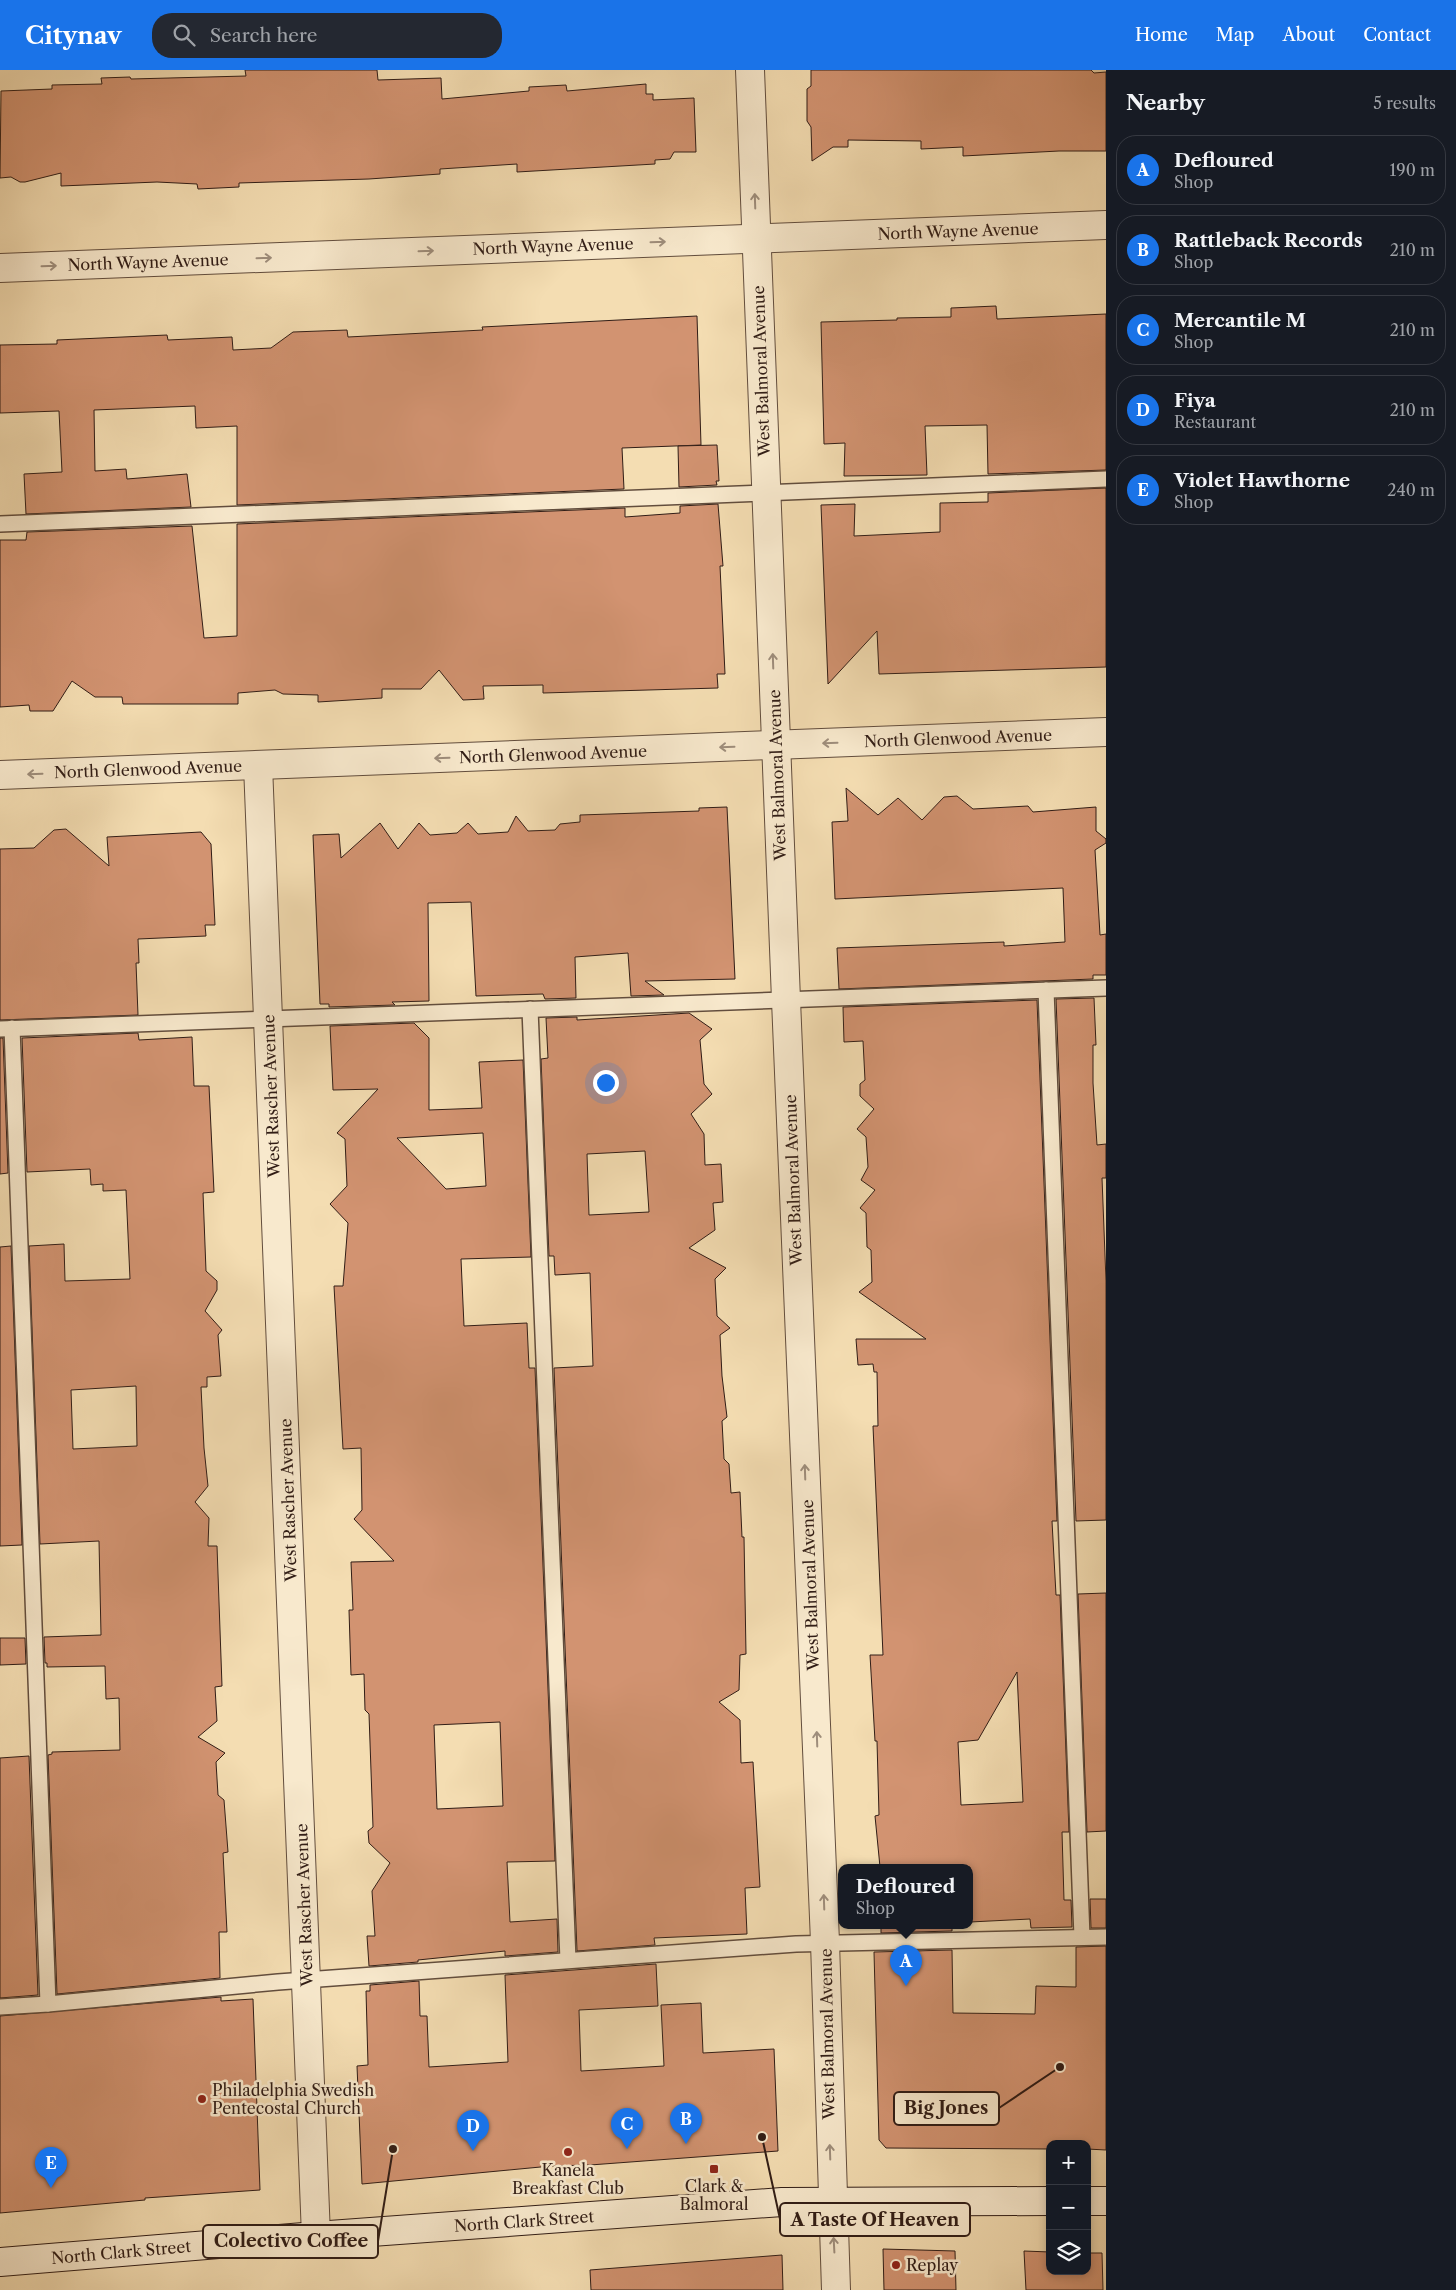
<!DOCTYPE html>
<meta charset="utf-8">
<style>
body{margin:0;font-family:"Libre Caslon Text",serif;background:#242831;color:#f1f3f6}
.controls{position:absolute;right:15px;bottom:15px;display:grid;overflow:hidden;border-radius:10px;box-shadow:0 2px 8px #0003}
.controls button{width:45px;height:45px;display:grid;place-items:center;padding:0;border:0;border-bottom:1px solid #363941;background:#171b24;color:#f1f3f6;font:25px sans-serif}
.you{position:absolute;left:605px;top:1012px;width:18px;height:18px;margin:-12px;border:4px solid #fff;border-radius:50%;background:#1a73e8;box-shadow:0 0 0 8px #1a73e833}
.badge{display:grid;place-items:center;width:32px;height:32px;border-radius:50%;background:#1a73e8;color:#fff;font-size:16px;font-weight:700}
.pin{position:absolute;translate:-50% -41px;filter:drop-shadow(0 1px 2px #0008)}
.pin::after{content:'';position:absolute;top:26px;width:18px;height:15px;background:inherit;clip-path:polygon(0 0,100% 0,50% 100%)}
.popup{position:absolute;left:838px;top:1794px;width:135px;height:65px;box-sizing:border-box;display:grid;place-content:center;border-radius:10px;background:#171b24;filter:drop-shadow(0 1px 4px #0005);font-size:16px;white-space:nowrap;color:#9ea1a6}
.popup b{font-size:19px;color:#f1f3f6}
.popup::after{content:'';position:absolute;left:50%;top:100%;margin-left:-10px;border:10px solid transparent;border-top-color:#171b24}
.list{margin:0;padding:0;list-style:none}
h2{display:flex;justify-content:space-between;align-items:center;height:65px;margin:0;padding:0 20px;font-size:21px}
h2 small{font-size:16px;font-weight:400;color:#9ea1a6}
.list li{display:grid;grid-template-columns:32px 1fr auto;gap:15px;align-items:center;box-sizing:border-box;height:70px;margin:0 10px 10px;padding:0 10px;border:1px solid #363941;border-radius:20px}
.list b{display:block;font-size:19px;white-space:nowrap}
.list p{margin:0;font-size:16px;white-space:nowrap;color:#9ea1a6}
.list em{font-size:16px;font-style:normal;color:#9ea1a6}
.icon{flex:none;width:28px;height:28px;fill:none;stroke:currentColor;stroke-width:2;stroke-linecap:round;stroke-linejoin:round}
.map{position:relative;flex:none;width:1106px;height:2220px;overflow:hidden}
header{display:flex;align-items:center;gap:30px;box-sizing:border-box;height:70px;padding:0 25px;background:#1a73e8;color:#fff}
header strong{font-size:24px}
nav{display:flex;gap:28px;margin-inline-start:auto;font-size:18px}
.search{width:350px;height:45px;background:#242831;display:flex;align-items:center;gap:12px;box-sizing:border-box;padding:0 18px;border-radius:20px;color:#9ea1a6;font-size:19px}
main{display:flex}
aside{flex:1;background:#171b24}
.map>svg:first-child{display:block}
</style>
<header>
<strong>Citynav</strong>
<div class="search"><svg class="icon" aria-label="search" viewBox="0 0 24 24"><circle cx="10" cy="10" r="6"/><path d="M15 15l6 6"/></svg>Search here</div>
<nav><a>Home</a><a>Map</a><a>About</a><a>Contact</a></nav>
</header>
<main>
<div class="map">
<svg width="1106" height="2220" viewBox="0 0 1106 2220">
<rect width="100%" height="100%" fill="#f4ddb2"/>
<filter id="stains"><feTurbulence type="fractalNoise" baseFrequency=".004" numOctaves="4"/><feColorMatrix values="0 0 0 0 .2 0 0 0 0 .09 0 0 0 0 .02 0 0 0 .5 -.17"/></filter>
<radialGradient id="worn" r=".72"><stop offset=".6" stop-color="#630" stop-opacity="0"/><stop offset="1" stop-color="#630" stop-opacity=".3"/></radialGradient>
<g fill="#d29371" stroke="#311d16" fill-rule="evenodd">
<path d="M245 0H377L378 10 441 8 442 29 529 21V17L566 15 567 21 646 14V24H653V30L694 28 696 82H674L670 89 655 90V94L517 102V94L440 99V104L369 109 239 113V117L198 119 197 114 157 112 61 116V103L25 112H20L11 107 0 108 1 21 52 19V15L102 14 101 8 130 7 131 9 246 6Z"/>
<path d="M811 0H1091L1094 3 1106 2V81H1059L963 86V77L921 79V71L848 70V77H833L812 91 811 57 807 51V19L811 16Z"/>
<path d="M996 236 997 249 1106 244V400L988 404 987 355 925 356 927 405 844 406 845 373 824 374 821 252 897 250V248L951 247V238Z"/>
<path d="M697 246 701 375 622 378 624 419 237 435V356L196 358 195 336 94 340 95 401 126 399 127 409 187 404 191 437 26 444 24 404 62 402 59 341 0 343V275L57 274V270L167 265 168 270 232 267 233 280 271 278 293 262 347 260 348 267 483 260 482 257Z"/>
<path d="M717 375 719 411H716L717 415 679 417 678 376Z"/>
<path d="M1106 418V597L879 604 877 561 828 614 821 435 855 434 854 466 940 462V433L988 432V423Z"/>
<path d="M718 434 723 496H720L725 604H717L718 618 543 623V615L483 616 484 629 463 630 439 600 421 619H382V628L318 632V625L283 624 275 620 238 623V634H123L122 627H95L72 611 53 641H30L29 635 0 637V470H26L27 462 192 456 204 568 237 566V454L625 438V447L680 443V436Z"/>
<path d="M846 718 878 745 898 728 922 750 944 727 957 726 973 739 1028 736 1033 742 1096 737V761L1106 769V773L1095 780 1100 865 1106 864V905H1093V909L839 919 837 878 1004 872V876L1065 872 1063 818 835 829 832 752 848 751Z"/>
<path d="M727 737 735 909 645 911 664 925 631 926 628 883 575 887 576 928 545 929 543 924 476 926 471 832 428 833 429 931 392 932 395 935 329 937V934H320L313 765 339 764 341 788 380 753 398 779 419 753 430 765 457 763 468 753 478 764 508 762 516 746 528 761 555 760 560 754 580 752V745L699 741V738Z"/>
<path d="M66 759 109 796 107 767 201 762 211 774 215 855H205L206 866 138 869 139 893H136L138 945 0 950V779L34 778 54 760Z"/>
<path d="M1094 928 1096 975H1093V1013L1097 1075 1106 1074V1108H1102L1106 1211V1450L1076 1451 1056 929Z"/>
<path d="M1037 930 1057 1451H1052L1056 1525H1060L1069 1762H1062L1064 1830H1071L1072 1857 1031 1858 1030 1849 970 1852V1797H880L875 1746 879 1745 877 1671H875L870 1585H883L873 1356H878L877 1302H874L873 1294 858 1295 856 1269H926L859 1222 872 1212 871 1180 867 1177 866 1143 860 1138 875 1120 861 1110 868 1097 866 1067 857 1059 874 1039 860 1026V1014L865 1010 863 971 844 972 843 937ZM1017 1602 1023 1732 961 1735 958 1672 978 1670Z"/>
<path d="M689 943 712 959 700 970 704 1014 712 1024 691 1044 704 1064 705 1095 721 1094 723 1132 713 1133 715 1160 689 1178 726 1198 715 1209 717 1246 730 1258 720 1265 722 1306 727 1347 722 1351 724 1389 729 1394 731 1423 740 1422 742 1467H744L746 1584 740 1585 739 1620 719 1632 740 1650 741 1693 753 1692 760 1817 745 1818 747 1864 654 1868 655 1875 577 1881 554 1298 593 1296 590 1203 555 1205 554 1186H549L541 989 548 988 546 948 577 947V950ZM645 1081 649 1142 589 1145 587 1084Z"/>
<path d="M414 953 429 968V1040L482 1038 479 992 523 990 531 1187 461 1189 464 1256 527 1253 529 1298H535L555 1791 507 1792 510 1852 557 1849 558 1882 505 1886V1881L418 1890V1892L369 1896 367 1866H375L372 1821 390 1793 369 1773 368 1761 373 1757 369 1644 365 1640 364 1604 351 1605 349 1540H353L351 1492 394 1491 354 1449 362 1440 361 1378 343 1379 334 1216H343L348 1153 330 1134 347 1116 345 1069 337 1063 378 1019 333 1020 330 956ZM483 1063 486 1116 446 1119 397 1068ZM500 1652 503 1736 437 1739 434 1655Z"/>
<path d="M138 963 139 970 192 967 194 1016H209L214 1122 203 1123 206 1201 217 1211V1220L205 1241 222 1260 218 1265 221 1306 207 1307V1317H201L204 1378 208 1416 195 1432 209 1448 208 1476H217L222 1616 215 1617 217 1651 198 1667 225 1683 216 1692 218 1725 224 1730 228 1782 223 1783 227 1862H219L220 1908 57 1924 48 1685 52 1684V1682L120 1680 119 1628 106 1629 105 1596 47 1597V1593H45L44 1567 101 1565 99 1471 40 1474 29 1176 64 1174 65 1211 130 1209 126 1120 103 1121V1114L91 1115 90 1099 27 1102 22 968ZM136 1316 137 1376 73 1379 71 1320Z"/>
<path d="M0 968H3L8 1103 0 1104Z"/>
<path d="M11 1176 22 1475 0 1476V1177Z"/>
<path d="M1106 1523V1761L1087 1762 1078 1524Z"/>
<path d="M0 1568H25L26 1594 0 1595Z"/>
<path d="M29 1686 38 1925 0 1928V1688Z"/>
<path d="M1090 1829H1106V1858H1091Z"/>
<path d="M881 1855H952V1861L881 1863Z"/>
<path d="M1106 1876V2080L1087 2079V2074H1050V2079L886 2078 879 2070 874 1882 952 1880 953 1943 1035 1944 1036 1916 1076 1917V1877Z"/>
<path d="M656 1894 658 1936 579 1940 581 2001 664 1996 661 1935 701 1933 703 1983 774 1979 778 2081 590 2095 551 2096 362 2114 357 1996 368 1995 366 1921H370V1915L419 1911 420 1946H427L429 1997 508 1992 505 1905Z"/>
<path d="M221 1927V1931L253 1929 260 2120 145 2128V2130L0 2143V1946Z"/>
<path d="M883 2179 955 2181 956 2220H884Z"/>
<path d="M1024 2181 1050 2182V2201H1087V2183H1102L1103 2220H1026Z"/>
<path d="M782 2185 783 2220H591L590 2200Z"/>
</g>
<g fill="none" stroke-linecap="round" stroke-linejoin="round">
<g stroke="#624d3d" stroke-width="18">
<g id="lane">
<path d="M0 454 1106 409"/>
<path d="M1046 920 1082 1867"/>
<path d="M530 939 568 1890"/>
<path d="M12 958 48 1934"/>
<path d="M0 959 1106 918"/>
<path d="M0 1937 48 1934 278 1912 796 1874 1106 1867"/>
</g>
</g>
<g stroke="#624d3d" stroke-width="30">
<g id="street">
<path d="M750 0 786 930 825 1872 836 2220"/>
<path d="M0 198 1106 155"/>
<path d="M258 695 316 2166"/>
<path d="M0 705 1106 662"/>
</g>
</g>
<g stroke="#311d16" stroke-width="30">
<g id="secondary">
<path d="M1087 2131H1106"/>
<path d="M0 2192 316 2166 782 2132 1050 2131"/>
</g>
</g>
<use href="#lane" stroke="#f8e9cd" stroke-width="15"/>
<use href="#street" stroke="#f8e9cd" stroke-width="28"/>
<use href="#secondary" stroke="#f8e9cd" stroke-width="28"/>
</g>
<defs><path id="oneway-shaft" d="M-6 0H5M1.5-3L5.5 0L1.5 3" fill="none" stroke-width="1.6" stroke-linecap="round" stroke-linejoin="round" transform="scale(1.25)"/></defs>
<g stroke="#9e8d7b">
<use href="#oneway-shaft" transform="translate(755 131) rotate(-92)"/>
<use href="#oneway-shaft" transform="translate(658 172) rotate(-2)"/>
<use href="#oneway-shaft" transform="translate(426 181) rotate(-2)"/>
<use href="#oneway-shaft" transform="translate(264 188) rotate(-2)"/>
<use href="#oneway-shaft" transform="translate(49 196) rotate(-2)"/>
<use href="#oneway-shaft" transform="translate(773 591) rotate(-92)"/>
<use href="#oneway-shaft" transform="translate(830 673) rotate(178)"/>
<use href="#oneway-shaft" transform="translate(727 677) rotate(178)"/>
<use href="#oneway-shaft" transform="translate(442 688) rotate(178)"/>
<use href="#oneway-shaft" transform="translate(35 704) rotate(178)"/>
<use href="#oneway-shaft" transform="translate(805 1402) rotate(-92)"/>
<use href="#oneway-shaft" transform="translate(817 1669) rotate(-92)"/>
<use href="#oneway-shaft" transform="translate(824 1832) rotate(-92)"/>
<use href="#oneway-shaft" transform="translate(830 2082) rotate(-92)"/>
<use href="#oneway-shaft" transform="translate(834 2175) rotate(-93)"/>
</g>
<g fill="#8f2418" stroke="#f8e9cd" stroke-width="2">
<circle cx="202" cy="2029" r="5"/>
<circle cx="568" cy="2082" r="5"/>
<rect x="709" y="2094" width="10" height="10" rx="2.5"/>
<circle cx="896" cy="2195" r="5"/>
</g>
<g text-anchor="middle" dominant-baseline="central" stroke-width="5" stroke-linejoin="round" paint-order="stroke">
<g font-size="16" fill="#311d16" stroke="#f8e9cd">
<text transform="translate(958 161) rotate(-2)">North Wayne Avenue</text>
<text transform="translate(553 176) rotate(-2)">North Wayne Avenue</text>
<text transform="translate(148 192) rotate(-2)">North Wayne Avenue</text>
<text transform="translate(761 301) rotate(-92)">West Balmoral Avenue</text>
<text transform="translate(958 668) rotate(-2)">North Glenwood Avenue</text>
<text transform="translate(553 684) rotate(-2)">North Glenwood Avenue</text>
<text transform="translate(148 699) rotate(-2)">North Glenwood Avenue</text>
<text transform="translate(777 705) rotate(-92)">West Balmoral Avenue</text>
<text transform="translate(271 1026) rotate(-92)">West Rascher Avenue</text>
<text transform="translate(793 1110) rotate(-92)">West Balmoral Avenue</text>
<text transform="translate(288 1430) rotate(-92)">West Rascher Avenue</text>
<text transform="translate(810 1515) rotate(-92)">West Balmoral Avenue</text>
<text transform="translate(304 1835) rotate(-92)">West Rascher Avenue</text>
<text transform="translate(827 1964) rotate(-91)">West Balmoral Avenue</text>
<text transform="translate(524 2151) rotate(-4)">North Clark Street</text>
<text transform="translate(121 2182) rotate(-5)">North Clark Street</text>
</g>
<g font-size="16" fill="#311d16" stroke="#f8e9cd" text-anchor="start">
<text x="212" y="2020">Philadelphia Swedish<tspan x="212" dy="18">Pentecostal Church</tspan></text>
<text x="568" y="2100" text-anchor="middle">Kanela<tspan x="568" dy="18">Breakfast Club</tspan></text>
<text x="714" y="2116" text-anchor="middle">Clark &amp;<tspan x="714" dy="18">Balmoral</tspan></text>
<text x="906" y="2195">Replay</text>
</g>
</g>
<path fill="none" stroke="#311d16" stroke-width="2" d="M1060 1997L999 2038M762 2067L780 2149M393 2079L378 2171"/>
<g fill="#311d16" stroke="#f8e9cd" stroke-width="2">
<circle cx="1060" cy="1997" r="5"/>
<circle cx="762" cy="2067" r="5"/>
<circle cx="393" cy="2079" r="5"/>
</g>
<g fill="#f8e9cd" stroke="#311d16" stroke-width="2">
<rect x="894" y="2022" width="105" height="33" rx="5"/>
<rect x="780" y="2133" width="190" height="33" rx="5"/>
<rect x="203" y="2155" width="175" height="33" rx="5"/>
</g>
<g font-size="18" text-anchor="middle" font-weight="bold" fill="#311d16">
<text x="946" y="2044">Big Jones</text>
<text x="875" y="2156">A Taste Of Heaven</text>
<text x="291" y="2177">Colectivo Coffee</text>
</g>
<rect width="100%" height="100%" filter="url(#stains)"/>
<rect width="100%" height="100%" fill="url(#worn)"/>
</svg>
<div class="controls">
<button>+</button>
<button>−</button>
<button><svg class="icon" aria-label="layers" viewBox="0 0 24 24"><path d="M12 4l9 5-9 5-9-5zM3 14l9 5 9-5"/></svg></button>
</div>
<div class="you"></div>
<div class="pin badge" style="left:906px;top:1916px">A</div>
<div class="popup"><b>Defloured</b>Shop</div>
<div class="pin badge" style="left:686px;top:2074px">B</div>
<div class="pin badge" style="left:627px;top:2079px">C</div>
<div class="pin badge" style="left:473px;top:2081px">D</div>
<div class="pin badge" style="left:51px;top:2118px">E</div>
</div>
<aside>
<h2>Nearby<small>5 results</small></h2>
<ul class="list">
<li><span class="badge">A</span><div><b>Defloured</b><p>Shop</p></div><em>190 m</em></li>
<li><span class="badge">B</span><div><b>Rattleback Records</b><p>Shop</p></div><em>210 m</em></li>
<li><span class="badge">C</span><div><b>Mercantile M</b><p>Shop</p></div><em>210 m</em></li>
<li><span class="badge">D</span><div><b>Fiya</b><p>Restaurant</p></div><em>210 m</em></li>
<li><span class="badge">E</span><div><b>Violet Hawthorne</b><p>Shop</p></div><em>240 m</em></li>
</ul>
</aside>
</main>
